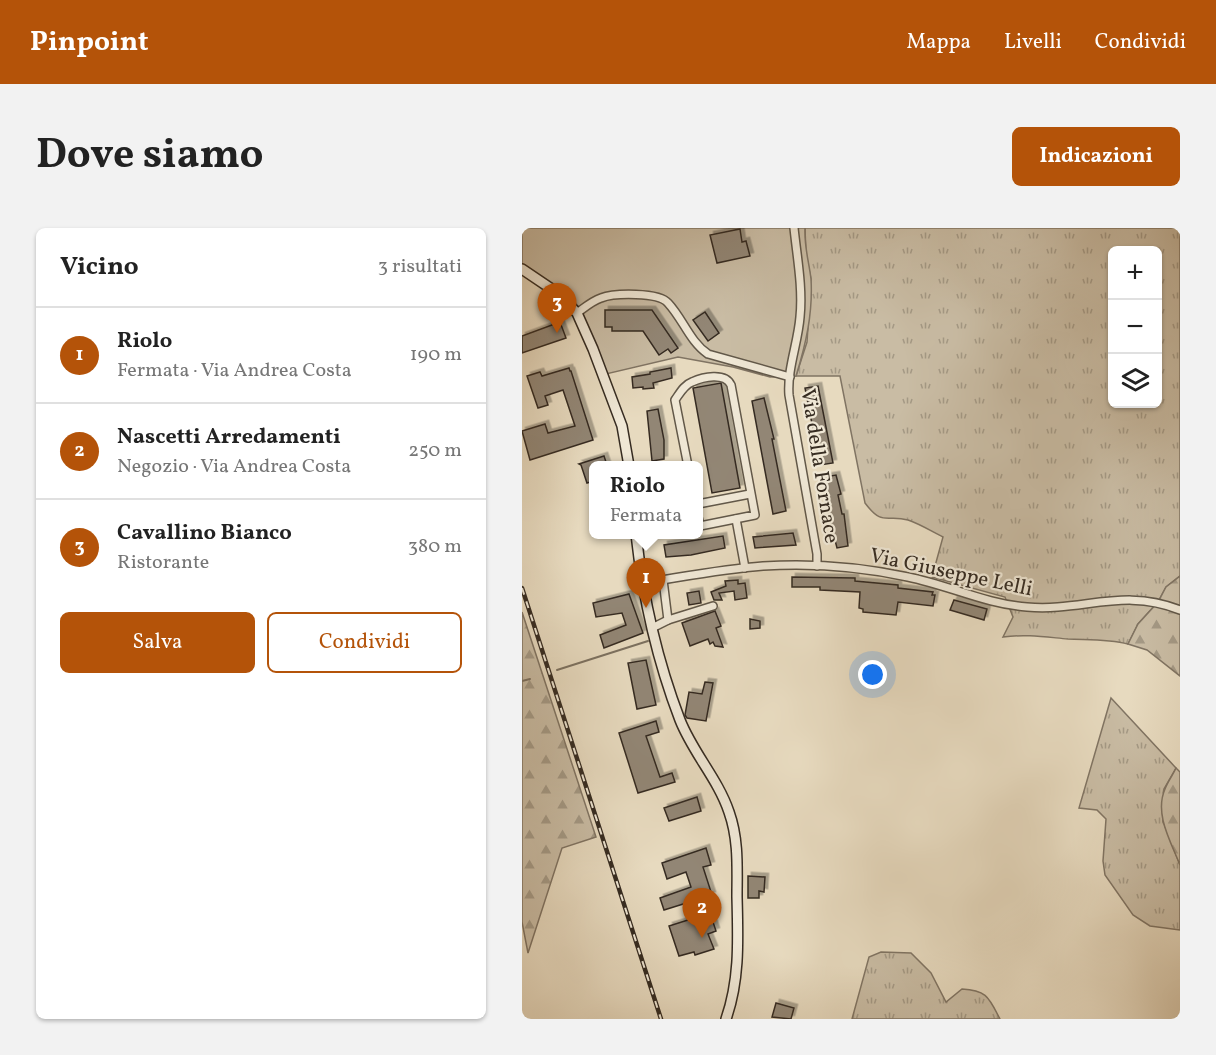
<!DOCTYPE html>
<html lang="it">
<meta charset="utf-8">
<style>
body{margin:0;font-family:Vollkorn,serif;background:#f2f2f2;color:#222}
.controls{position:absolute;right:18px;top:18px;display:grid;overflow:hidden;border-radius:9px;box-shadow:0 2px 4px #0004}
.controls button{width:54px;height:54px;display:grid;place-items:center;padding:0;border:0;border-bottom:2px solid #e0e0e0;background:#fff;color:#222;font:30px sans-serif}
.you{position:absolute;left:351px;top:447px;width:21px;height:21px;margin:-15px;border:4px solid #fff;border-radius:50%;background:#1a73e8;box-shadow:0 0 0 9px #1a73e833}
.badge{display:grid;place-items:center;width:39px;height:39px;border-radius:50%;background:#b45309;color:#fff;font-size:20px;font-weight:700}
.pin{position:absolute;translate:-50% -50px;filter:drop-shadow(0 2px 3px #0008)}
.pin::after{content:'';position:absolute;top:32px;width:21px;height:18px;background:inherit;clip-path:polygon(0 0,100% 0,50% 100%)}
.popup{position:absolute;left:67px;top:233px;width:114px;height:78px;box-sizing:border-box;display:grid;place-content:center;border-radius:9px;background:#fff;filter:drop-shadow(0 2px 4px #0005);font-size:20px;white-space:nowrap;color:#767676}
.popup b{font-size:22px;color:#222}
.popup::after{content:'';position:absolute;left:50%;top:100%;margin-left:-12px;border:12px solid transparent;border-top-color:#fff}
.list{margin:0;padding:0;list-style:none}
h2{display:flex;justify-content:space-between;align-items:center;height:78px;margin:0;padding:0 24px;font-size:26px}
h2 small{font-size:20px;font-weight:400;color:#767676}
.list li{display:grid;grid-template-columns:39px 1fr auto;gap:18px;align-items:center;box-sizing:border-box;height:96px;padding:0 24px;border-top:2px solid #e0e0e0}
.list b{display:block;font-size:22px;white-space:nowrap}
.list p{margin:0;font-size:20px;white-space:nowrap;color:#767676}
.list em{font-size:20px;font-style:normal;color:#767676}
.actions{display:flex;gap:12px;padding:18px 24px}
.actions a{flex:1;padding:14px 0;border:2px solid #b45309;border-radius:9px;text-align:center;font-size:21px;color:#b45309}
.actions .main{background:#b45309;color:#fff}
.icon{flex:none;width:33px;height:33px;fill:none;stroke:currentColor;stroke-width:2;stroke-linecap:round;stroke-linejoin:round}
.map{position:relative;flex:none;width:658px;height:791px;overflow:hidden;border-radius:9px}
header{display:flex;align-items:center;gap:36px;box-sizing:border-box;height:84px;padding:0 30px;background:#b45309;color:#fff}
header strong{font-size:28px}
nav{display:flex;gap:33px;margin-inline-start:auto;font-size:21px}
.intro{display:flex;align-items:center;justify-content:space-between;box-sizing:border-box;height:144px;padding:0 36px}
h1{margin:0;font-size:42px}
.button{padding:15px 27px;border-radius:9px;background:#b45309;color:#fff;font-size:21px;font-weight:700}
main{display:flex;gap:36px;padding:0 36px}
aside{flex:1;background:#fff;border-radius:9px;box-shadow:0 2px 4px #0004}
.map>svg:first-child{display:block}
</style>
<header>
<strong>Pinpoint</strong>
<nav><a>Mappa</a><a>Livelli</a><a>Condividi</a></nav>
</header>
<div class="intro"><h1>Dove siamo</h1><a class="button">Indicazioni</a></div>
<main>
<aside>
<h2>Vicino<small>3 risultati</small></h2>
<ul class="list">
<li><span class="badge">1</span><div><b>Riolo</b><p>Fermata · Via Andrea Costa</p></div><em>190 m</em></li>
<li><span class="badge">2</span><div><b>Nascetti Arredamenti</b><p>Negozio · Via Andrea Costa</p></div><em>250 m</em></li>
<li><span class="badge">3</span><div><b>Cavallino Bianco</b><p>Ristorante</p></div><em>380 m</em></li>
</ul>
<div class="actions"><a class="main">Salva</a><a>Condividi</a></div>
</aside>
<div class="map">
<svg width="658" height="791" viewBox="0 0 658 791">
<defs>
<pattern id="grass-tufts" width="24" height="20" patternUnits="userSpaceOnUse" patternTransform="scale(1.5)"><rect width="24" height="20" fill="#c9bca4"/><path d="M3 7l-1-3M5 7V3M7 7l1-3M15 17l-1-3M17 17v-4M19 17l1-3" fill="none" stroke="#a49985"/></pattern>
<pattern id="forest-firs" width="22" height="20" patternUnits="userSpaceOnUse" patternTransform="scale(1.5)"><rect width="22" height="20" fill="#c9bca4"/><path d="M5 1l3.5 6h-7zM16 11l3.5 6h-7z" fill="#a49985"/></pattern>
<filter id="shadow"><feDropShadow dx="3.5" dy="-3.5" stdDeviation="0" flood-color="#0004"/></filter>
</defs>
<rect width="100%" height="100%" fill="#e7dabf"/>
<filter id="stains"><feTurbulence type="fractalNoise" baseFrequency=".00333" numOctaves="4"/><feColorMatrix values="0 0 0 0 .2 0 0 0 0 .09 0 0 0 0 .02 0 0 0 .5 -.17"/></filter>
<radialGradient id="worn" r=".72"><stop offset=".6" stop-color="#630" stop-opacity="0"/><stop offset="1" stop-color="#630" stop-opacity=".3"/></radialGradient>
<g fill="url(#grass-tufts)" stroke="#807463" stroke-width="1.5" fill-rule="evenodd">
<path d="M283 0H658V348L644 359 636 374 616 396 606 416C586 411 567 412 546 411 523 409 504 406 481 409L491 389 483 369 410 349 421 309C409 303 398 296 386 292 364 286 361 299 343 275L318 148H274L285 114 289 51 284 26ZM590 22H636V176H590Z"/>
<path d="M589 470 654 540 642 561 641 593 658 637V702L628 698 611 687 583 647 581 633 584 591 575 582 557 580Z"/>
<path d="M359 724 389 725 409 745 424 774 440 761C465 762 467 770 478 791H330L347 729Z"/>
</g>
<g fill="url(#forest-firs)" stroke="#807463" stroke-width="1.5">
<path d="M658 348V448L625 422 606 416 616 396 636 374 644 359Z"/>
<path d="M0 384 74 609 40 620 6 725 0 694Z"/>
<path d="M654 540 658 544V637C649 614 632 586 643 561 646 553 651 547 654 540Z"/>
</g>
<path fill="#c9bca4" stroke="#807463" stroke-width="1.5" d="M0 0H283C282 18 287 34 289 51 291 85 284 116 274 148L248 149 211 139 156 129 84 146 48 76 0 40Z"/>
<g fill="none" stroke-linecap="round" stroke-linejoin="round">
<g stroke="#7c7160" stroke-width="2">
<path d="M35 442 126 413"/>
<path d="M0 453 8 451"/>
</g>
</g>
<g fill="#928674" stroke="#362c22" stroke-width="1.5" filter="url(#shadow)">
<path d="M218 1 220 14 224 13 228 28 195 35 188 7Z"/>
<path d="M83 82H130L156 120 149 125 146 121 137 127 121 103H90V99H83Z"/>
<path d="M183 84 197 105 186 113 171 92Z"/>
<path d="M38 94 44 110 0 125V108Z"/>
<path d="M47 140 48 143H49L71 212 8 232 0 203 23 196 26 205 53 198 41 162 23 168 26 177 16 180 5 148 18 144 20 148Z"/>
<path d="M149 140 150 150 131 155 132 160 121 161V159L111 160 110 149 128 146V144Z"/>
<path d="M199 155 218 260 190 265 171 160Z"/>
<path d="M296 158 311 235 298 237 283 160Z"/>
<path d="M242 170 252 211H250L264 283 251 286 230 173Z"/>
<path d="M136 181 142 212V231L130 233 125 183Z"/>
<path d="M82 228 85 237H72V253L65 255 59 237 57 236Z"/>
<path d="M314 247 319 266 316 267 320 286H322L326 318 315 320 307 289 302 249Z"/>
<path d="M271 305 274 317 233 320 231 309Z"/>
<path d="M201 308 203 320 169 327 144 329 142 317Z"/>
<path d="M270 349 333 350V353L376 357V360L411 364 410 367H413L411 378 376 374 374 387 341 384V381L337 380 338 364 298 362V359H270Z"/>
<path d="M216 352V356L223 355 225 370 213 372 212 363 197 365 200 372H192L189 364 204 358 203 353Z"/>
<path d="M177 363 179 375 167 377 165 365Z"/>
<path d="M107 366 121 405 82 420 78 407 104 397 100 385 74 389 71 375Z"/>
<path d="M432 372 465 381 462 392 428 382Z"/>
<path d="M193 383 199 398 194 400 201 419 193 418 191 414 188 416 186 411 168 418 160 395Z"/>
<path d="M228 391 238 393V400L228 401Z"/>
<path d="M124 432 134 477 115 481 106 435Z"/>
<path d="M183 454 191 455 184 493 165 490 163 487 167 464 180 466Z"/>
<path d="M134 493 137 504 124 508 138 549 150 545 153 554 116 565 97 505Z"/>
<path d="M175 569 179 583 147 593 142 580Z"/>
<path d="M184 620 189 637 181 639 190 667 142 682 138 670 169 659 164 644 145 651 140 635Z"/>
<path d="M226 648 243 649 242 664 237 663V670H226Z"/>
<path d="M188 685 194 703 186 706 192 721 173 727 172 724 157 728 147 698Z"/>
<path d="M254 775 272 780 269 791 250 789Z"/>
</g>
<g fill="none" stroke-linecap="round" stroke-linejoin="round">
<g stroke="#625849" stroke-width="10">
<g id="minor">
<path d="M272 0C275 29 281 60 278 89 276 115 265 141 267 167L295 326V338"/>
<path d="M55 85C62 80 70 73 79 70 92 65 137 64 146 75 161 91 168 114 186 126L268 149"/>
<path d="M166 238 153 172C158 165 162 157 170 154 181 149 203 144 209 157L233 287 178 298 176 289"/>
<path d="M176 276 228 266"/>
<path d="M214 291 223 340"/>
<path d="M141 352 146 392"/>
<path d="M120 355C160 349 201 341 241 338 289 335 340 339 386 349 426 357 464 376 505 379 560 384 602 359 658 382"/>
<path d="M130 400 146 392 191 378"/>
</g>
</g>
<g stroke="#362c22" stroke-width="12">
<g id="secondary">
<path d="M0 41 37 66 55 85 71 121 100 198 107 238"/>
<path d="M114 306C121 370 135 432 158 492 171 525 196 551 207 584 217 612 215 641 215 669 216 711 218 751 204 791"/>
</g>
</g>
<use href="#minor" stroke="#efe7d5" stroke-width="7"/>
<use href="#secondary" stroke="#efe7d5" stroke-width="9"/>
<g stroke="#362c22" stroke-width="4.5">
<path id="rail" d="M0 360 139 791"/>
</g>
<use href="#rail" stroke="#efe7d5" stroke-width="2" stroke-dasharray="7" stroke-linecap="butt"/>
</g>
<g text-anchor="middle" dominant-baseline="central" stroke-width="4.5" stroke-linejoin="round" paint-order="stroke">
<g font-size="21" fill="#362c22" stroke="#efe7d5">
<text transform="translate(297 238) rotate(81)">Via della Fornace</text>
<text transform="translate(429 345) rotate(12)">Via Giuseppe Lelli</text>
</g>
</g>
<rect width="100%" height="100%" filter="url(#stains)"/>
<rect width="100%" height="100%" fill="url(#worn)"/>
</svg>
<div class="controls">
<button>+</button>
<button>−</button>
<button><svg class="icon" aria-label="layers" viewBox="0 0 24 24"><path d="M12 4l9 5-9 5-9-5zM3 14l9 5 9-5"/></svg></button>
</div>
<div class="you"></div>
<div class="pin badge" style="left:124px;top:380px">1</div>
<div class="popup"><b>Riolo</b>Fermata</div>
<div class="pin badge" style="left:180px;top:710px">2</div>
<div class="pin badge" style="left:35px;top:105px">3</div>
</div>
</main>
